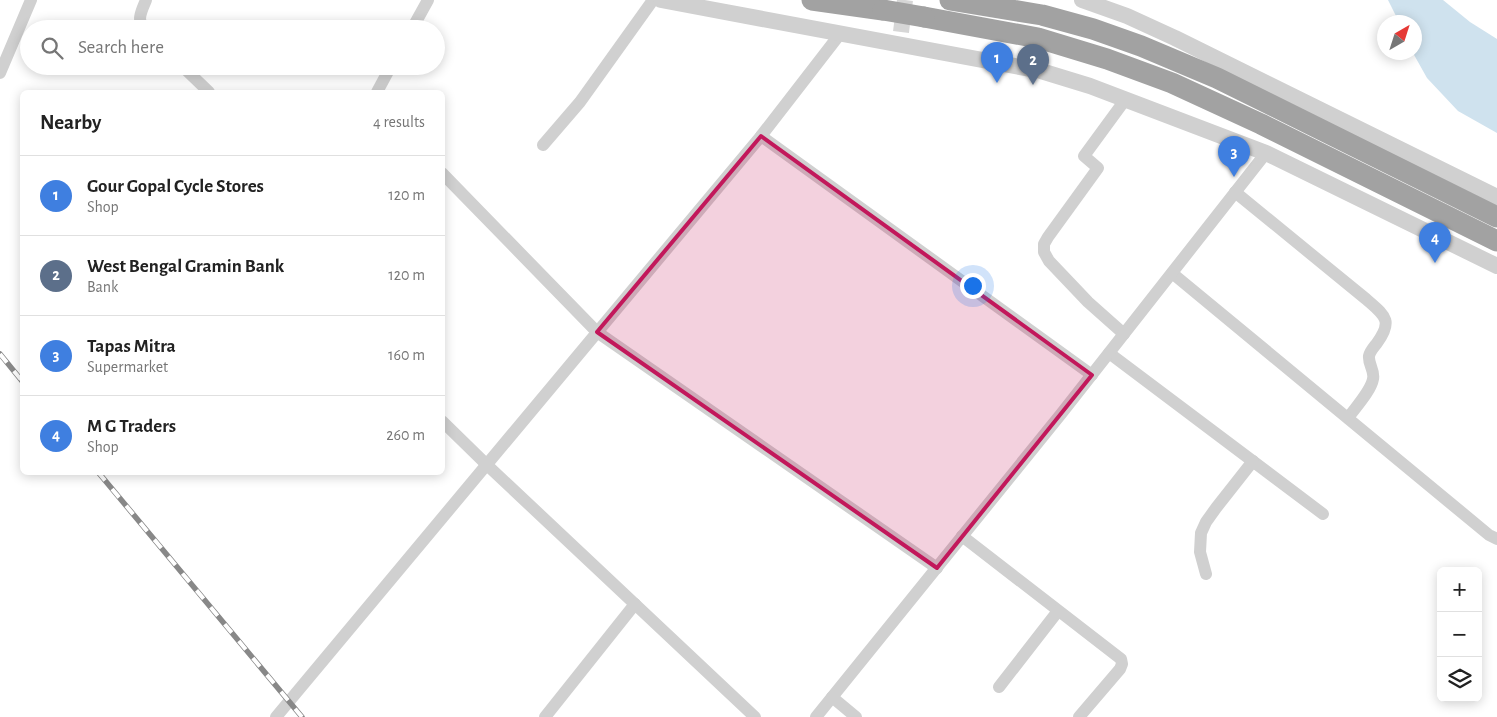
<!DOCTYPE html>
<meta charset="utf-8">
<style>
body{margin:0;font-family:"Alegreya Sans",sans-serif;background:#f2f2f2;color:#222}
.controls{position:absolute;right:15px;bottom:15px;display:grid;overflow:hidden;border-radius:8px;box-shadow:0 2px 12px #0003}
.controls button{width:45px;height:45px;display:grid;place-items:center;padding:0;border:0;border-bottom:1px solid #e0e0e0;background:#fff;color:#222;font:25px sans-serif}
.compass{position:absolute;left:1377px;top:15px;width:45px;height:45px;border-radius:50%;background:#fff;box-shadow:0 2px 12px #0003;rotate:39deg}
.you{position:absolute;left:972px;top:285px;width:18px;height:18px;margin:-12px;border:4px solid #fff;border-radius:50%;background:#1a73e8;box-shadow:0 0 0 8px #1a73e833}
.badge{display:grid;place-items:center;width:32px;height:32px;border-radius:50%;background:#2563eb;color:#fff;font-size:16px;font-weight:700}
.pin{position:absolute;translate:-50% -41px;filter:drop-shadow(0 1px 2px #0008)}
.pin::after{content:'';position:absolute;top:26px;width:18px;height:15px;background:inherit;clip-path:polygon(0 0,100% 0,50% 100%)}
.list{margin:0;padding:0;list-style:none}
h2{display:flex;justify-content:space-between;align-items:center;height:65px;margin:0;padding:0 20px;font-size:21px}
h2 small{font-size:16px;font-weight:400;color:#767676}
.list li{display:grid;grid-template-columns:32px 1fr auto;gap:15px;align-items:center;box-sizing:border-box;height:80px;padding:0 20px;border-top:1px solid #e0e0e0}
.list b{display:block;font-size:19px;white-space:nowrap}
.list p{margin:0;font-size:16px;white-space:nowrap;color:#767676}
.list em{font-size:16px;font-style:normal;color:#767676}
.icon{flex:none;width:28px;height:28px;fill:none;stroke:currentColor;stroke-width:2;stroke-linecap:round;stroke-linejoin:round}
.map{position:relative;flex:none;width:1497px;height:717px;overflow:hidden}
.search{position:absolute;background:#fff;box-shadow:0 2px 12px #0003;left:20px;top:20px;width:425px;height:55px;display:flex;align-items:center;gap:12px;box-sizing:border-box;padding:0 18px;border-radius:28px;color:#767676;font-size:19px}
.panel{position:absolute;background:#fff;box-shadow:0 2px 12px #0003;left:20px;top:90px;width:425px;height:385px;border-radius:8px}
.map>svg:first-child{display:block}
</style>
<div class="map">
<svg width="1497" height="717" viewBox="0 0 1497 717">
<rect width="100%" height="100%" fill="#fff"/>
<path fill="#cfe2ee" d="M1388 0H1443L1470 22 1497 39V133L1458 111 1427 78 1413 53 1414 52V22H1399Z"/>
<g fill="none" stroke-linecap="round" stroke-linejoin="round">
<path stroke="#d6d6d6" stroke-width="16" stroke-dasharray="16 8" stroke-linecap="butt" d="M901 32 905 0"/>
<g stroke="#d0d0d0" stroke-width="12">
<path d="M144 29C136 20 142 10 146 0"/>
<path d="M412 29 428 0"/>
<path d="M182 66 209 92"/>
<path d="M0 73 31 0"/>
<path d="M377 92 391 66"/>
<path d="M761 136 1092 375"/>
<path d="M543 145 580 102 653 0"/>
<path d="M442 173 597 332 937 568"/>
<path d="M1235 192 1366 299C1384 315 1394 320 1377 343 1374 347 1370 351 1369 356 1368 364 1375 371 1373 379 1371 391 1355 408 1348 418"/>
<path d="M1172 273 1489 535 1497 539"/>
<path d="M1124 334 1088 302 1049 261 1044 252V244L1048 237 1098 168 1084 156 1125 100"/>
<path d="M1109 353 1323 514"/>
<path d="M442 421 487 465 755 717"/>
<path d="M962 536 1121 659 1122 664 1120 669 1079 717"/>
<path d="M1206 574 1200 552 1201 533 1206 522 1216 508 1253 461"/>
<path d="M999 687 1058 611"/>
<path d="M832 697 856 717"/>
<path d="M276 717 761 136 840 34"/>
<path d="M545 717 635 604"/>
<path d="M816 717 1061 414 1266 153"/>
</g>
<g stroke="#d0d0d0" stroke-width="16">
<path d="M661 0 1041 71 1090 86 1266 153 1497 266"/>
<path d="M1082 0 1127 16 1175 38 1497 197"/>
</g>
<g stroke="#a2a2a2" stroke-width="21">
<path d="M812 0 883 10"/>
<path d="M950 0 1042 15 1093 29 1141 46 1217 78 1497 217"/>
<path d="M924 17 1038 38 1107 59 1172 83 1261 124 1497 241"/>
</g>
<g stroke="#888" stroke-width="5.5">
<g id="rail">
<path d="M0 354 22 381"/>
<path d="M98 472 302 717"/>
</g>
</g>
<use href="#rail" stroke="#fff" stroke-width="4" stroke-dasharray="11" stroke-linecap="butt"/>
<path stroke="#a2a2a2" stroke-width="21" d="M883 10 924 17"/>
</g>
<path fill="#c2185b" fill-opacity="0.2" stroke="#c2185b" stroke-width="4" stroke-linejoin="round" d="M761 136 1092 375 937 568 597 332Z"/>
</svg>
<div class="controls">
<button>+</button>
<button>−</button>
<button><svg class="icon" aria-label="layers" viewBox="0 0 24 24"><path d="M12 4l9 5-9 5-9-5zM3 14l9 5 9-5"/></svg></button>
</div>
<svg class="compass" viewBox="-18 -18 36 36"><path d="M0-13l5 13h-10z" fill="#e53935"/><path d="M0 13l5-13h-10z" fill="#767676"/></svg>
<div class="you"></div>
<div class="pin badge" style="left:997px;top:83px;background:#3f7fe0">1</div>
<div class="pin badge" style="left:1033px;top:85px;background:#5c6f8a">2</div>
<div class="pin badge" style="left:1234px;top:177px;background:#3f7fe0">3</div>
<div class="pin badge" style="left:1435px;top:263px;background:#3f7fe0">4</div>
<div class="search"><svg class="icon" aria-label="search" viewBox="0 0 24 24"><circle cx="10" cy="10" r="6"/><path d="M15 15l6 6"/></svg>Search here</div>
<section class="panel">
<h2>Nearby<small>4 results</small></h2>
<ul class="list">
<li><span class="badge" style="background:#3f7fe0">1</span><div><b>Gour Gopal Cycle Stores</b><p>Shop</p></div><em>120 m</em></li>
<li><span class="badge" style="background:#5c6f8a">2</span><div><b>West Bengal Gramin Bank</b><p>Bank</p></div><em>120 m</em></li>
<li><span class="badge" style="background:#3f7fe0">3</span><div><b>Tapas Mitra</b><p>Supermarket</p></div><em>160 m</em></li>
<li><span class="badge" style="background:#3f7fe0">4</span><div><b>M G Traders</b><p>Shop</p></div><em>260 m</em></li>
</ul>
</section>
</div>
